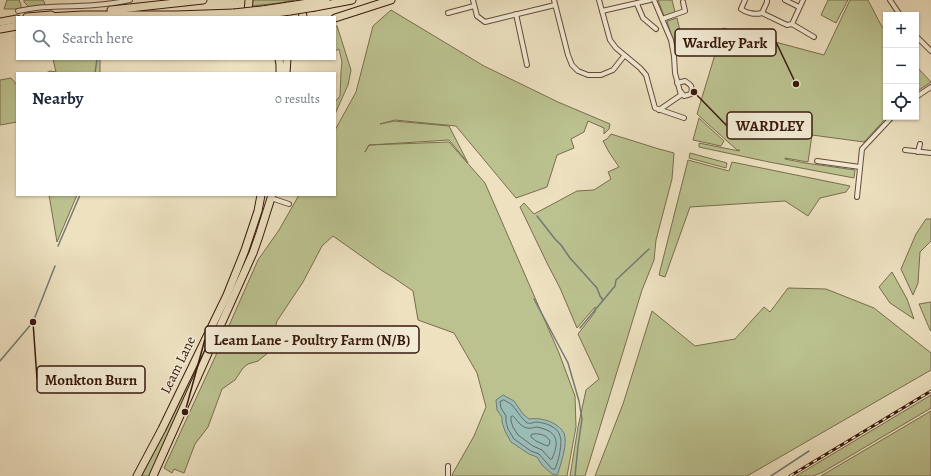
<!DOCTYPE html>
<meta charset="utf-8">
<style>
body{margin:0;font-family:Alegreya,serif;background:#f2f2f3;color:#1f2937}
.controls{position:absolute;right:12px;top:12px;display:grid;overflow:hidden;border-radius:0px;box-shadow:0 1px 3px #0004}
.controls button{width:36px;height:36px;display:grid;place-items:center;padding:0;border:0;border-bottom:1px solid #e0e1e3;background:#fff;color:#1f2937;font:20px sans-serif}
.list{margin:0;padding:0;list-style:none}
h2{display:flex;justify-content:space-between;align-items:center;height:52px;margin:0;padding:0 16px;font-size:17px}
h2 small{font-size:13px;font-weight:400;color:#747a83}
.icon{flex:none;width:22px;height:22px;fill:none;stroke:currentColor;stroke-width:2;stroke-linecap:round;stroke-linejoin:round}
.map{position:relative;flex:none;width:931px;height:476px;overflow:hidden}
.search{position:absolute;background:#fff;box-shadow:0 1px 3px #0004;left:16px;top:16px;width:320px;height:44px;display:flex;align-items:center;gap:10px;box-sizing:border-box;padding:0 14px;border-radius:0px;color:#747a83;font-size:15px}
.panel{position:absolute;background:#fff;box-shadow:0 1px 3px #0004;left:16px;top:72px;width:320px;height:124px;border-radius:0px}
.map>svg:first-child{display:block}
</style>
<div class="map">
<svg width="931" height="476" viewBox="0 0 931 476">
<rect width="100%" height="100%" fill="#ede1c0"/>
<filter id="stains"><feTurbulence type="fractalNoise" baseFrequency=".005" numOctaves="4"/><feColorMatrix values="0 0 0 0 .2 0 0 0 0 .09 0 0 0 0 .02 0 0 0 .5 -.17"/></filter>
<radialGradient id="worn" r=".72"><stop offset=".6" stop-color="#630" stop-opacity="0"/><stop offset="1" stop-color="#630" stop-opacity=".3"/></radialGradient>
<g fill="#bbc290" stroke="#7a6d4e">
<path d="M7 0H19L21 5V9H4Z"/>
<path d="M24 0H42L44 1 45 5 30 8 24 2Z"/>
<path d="M253 0H295L279 3 252 6Z"/>
<path d="M658 0H672L675 12 664 16Z"/>
<path d="M828 0H848L836 23 821 15Z"/>
<path d="M850 0H868L881 25 886 32 887 117 864 142 812 135 808 162 785 158V159L805 163 855 170 854 178 769 162 699 147V143L739 151 740 150H737L697 114 723 28 824 55Z"/>
<path d="M391 10 484 66 558 102 610 124 609 129 604 134V128L588 121 584 132 571 139 574 148 557 155 547 187 516 198 456 126 395 120 380 124 394 121 449 126 468 163 449 140 369 145 365 152 369 145 449 142 485 183 559 353 575 396 576 427 567 476H452L453 473 474 436 486 407 477 373 454 333 418 320 413 291 394 278 381 270 333 236 322 246 303 282 277 321 269 352 258 361 248 364 243 368 235 380 222 389 208 427 195 444 184 473 174 469 172 473 164 468 216 355 258 260 279 230 299 195H335V130L356 92 373 26Z"/>
<path d="M677 18 685 52 677 54 667 21Z"/>
<path d="M335 26H337L351 70 348 85 335 114V102L340 96 341 72 342 62 339 49 335 51Z"/>
<path d="M53 59H100V73H46L50 71 56 72Z"/>
<path d="M916 66 931 82 916 92Z"/>
<path d="M11 78 17 85V122L0 125V80Z"/>
<path d="M699 118 724 141 721 146 693 140Z"/>
<path d="M611 134 659 149 674 153 672 179 656 240 654 260 642 290 585 476H570L578 427 586 390 599 379 578 334 595 312V307L577 328 560 288 548 265 520 207 524 203 534 214 577 191 594 190 611 179 608 172 619 167 609 152 603 141 607 139Z"/>
<path d="M690 153 727 163 726 168 689 158Z"/>
<path d="M688 160 729 171 732 162 850 186 846 192 820 198 808 216 785 201 690 207 665 277 659 275Z"/>
<path d="M49 195H77L57 242Z"/>
<path d="M926 219H931V241L920 252 918 283 913 295 901 269 916 234Z"/>
<path d="M892 272 907 299 914 319 890 303 879 287Z"/>
<path d="M788 288 826 289 874 308 931 353V370L747 476H595L623 404 652 311 695 346 735 339 764 307 770 312Z"/>
<path d="M227 302 228 303 151 476H140Z"/>
<path d="M931 302V331L930 330 919 304Z"/>
<path d="M931 395V408L823 472 813 476H796Z"/>
<path d="M931 411V476H821Z"/>
</g>
<path fill="#9abcb7" stroke="#737a73" d="M503 395 514 401 523 414 529 419C537 418 545 419 553 423 557 425 562 429 564 433 568 443 561 463 558 473L557 475 552 474 542 465 537 457 529 454 511 442 505 431 502 422V417L497 410 496 400Z"/>
<g fill="none" stroke-linecap="round" stroke-linejoin="round">
<g stroke="#696a62" stroke-width="1">
<path d="M504 400C507 402 510 403 512 405 517 410 520 417 526 422 529 425 533 422 537 422 546 423 558 427 560 436 563 443 558 462 555 469H552L539 454 531 451 514 439 508 429 506 422V416L501 408 500 402Z"/>
<path d="M513 416C517 420 521 427 527 428 531 429 534 427 537 427 541 428 545 429 549 431 560 438 556 449 552 459H550L542 450 533 446 518 435 513 427 511 421V417Z"/>
<path d="M533 434C539 433 547 435 550 441L549 445 547 446 536 441 531 437V435Z"/>
</g>
<g stroke="#737a73" stroke-width="1.5">
<path d="M95 73 97 59"/>
<path d="M537 216 555 239 561 245 570 258 597 288 600 296 603 300"/>
<path d="M58 246 80 195"/>
<path d="M534 299 568 363 579 401 582 419 578 446 575 476"/>
<path d="M580 328 615 286 616 280 649 249"/>
<path d="M0 361 33 322 55 266"/>
<path d="M771 476 809 451"/>
</g>
<g stroke="#654a3a" stroke-width="6">
<g id="street">
<path d="M473 0 477 16 485 22 555 5"/>
<path d="M554 0 568 55 572 65 578 71 588 75H601L613 70 624 56"/>
<path d="M599 0 610 40 616 48 640 68 646 75 655 108 684 118"/>
<path d="M654 0 671 40 674 56 675 73 681 95 659 110"/>
<path d="M745 0 741 9C746 13 755 15 762 13L787 25 792 24 803 0"/>
<path d="M785 0 799 7"/>
<path d="M890 0 900 15"/>
<path d="M637 4 643 18 656 29"/>
<path d="M18 11C28 9 38 7 49 7 76 6 104 6 130 0"/>
<path d="M602 11 650 0"/>
<path d="M448 13 474 6"/>
<path d="M762 13 767 2V0"/>
<path d="M516 14 527 65"/>
<path d="M662 19 685 11 683 2"/>
<path d="M792 24 814 37"/>
<path d="M916 36 931 51"/>
<path d="M677 83 685 81C691 85 693 86 691 94L684 96 681 92"/>
<path d="M916 97 931 87"/>
<path d="M905 150 931 153"/>
<path d="M918 152 920 144"/>
<path d="M817 161 860 167"/>
<path d="M857 197 862 149 892 117"/>
<path d="M271 198 289 204"/>
<path d="M448 476V466"/>
</g>
</g>
<g stroke="#38180d" stroke-width="9">
<g id="highway">
<path d="M301 0 303 17"/>
<path d="M314 2 326 0"/>
<path d="M315 7 352 0"/>
<path d="M111 10 203 0"/>
<path d="M262 10 289 6"/>
<path d="M262 15 290 11"/>
<path d="M27 17 51 15"/>
<path d="M47 17 83 15H176L234 13"/>
<path d="M249 17 248 13 249 0"/>
<path d="M335 18 391 0"/>
<path d="M0 22 17 19"/>
<path d="M0 29 17 26"/>
<path d="M279 59 280 65V73"/>
<path d="M286 73 287 59"/>
<path d="M137 476 162 429 227 295 245 250 258 211 261 195"/>
<path d="M153 476 253 253 259 236 272 195"/>
</g>
</g>
<use href="#street" stroke="#f3ecd6" stroke-width="4"/>
<use href="#highway" stroke="#ede1c0" stroke-width="7"/>
<g stroke="#38180d" stroke-width="3">
<path id="rail" d="M790 476 931 391"/>
</g>
<use href="#rail" stroke="#f3ecd6" stroke-width="1.5" stroke-dasharray="4.5" stroke-linecap="butt"/>
<g stroke="#38180d" stroke-width="9" stroke-linecap="butt">
<g id="highway-bridge">
<path d="M289 6 314 2"/>
<path d="M290 11 315 7"/>
<path d="M234 13 262 10"/>
<path d="M243 17 262 15"/>
</g>
</g>
<use href="#highway-bridge" stroke="#ede1c0" stroke-width="7"/>
</g>
<g text-anchor="middle" dominant-baseline="central" stroke-width="3" stroke-linejoin="round" paint-order="stroke">
<g font-size="14" fill="#38180d" stroke="#f3ecd6">
<text transform="translate(178 365) rotate(-64)">Leam Lane</text>
</g>
</g>
<path fill="none" stroke="#38180d" stroke-width="1.5" d="M796 84L776 42M694 92L727 126M185 412L205 339M33 322L37 379"/>
<g fill="#38180d" stroke="#f3ecd6" stroke-width="1.5">
<circle cx="796" cy="84" r="4"/>
<circle cx="694" cy="92" r="4"/>
<circle cx="185" cy="412" r="4"/>
<circle cx="33" cy="322" r="4"/>
</g>
<g fill="#f3ecd6" stroke="#38180d" stroke-width="1.5">
<rect x="675" y="29" width="101" height="27" rx="4"/>
<rect x="727" y="112" width="85" height="27" rx="4"/>
<rect x="205" y="326" width="214" height="27" rx="4"/>
<rect x="37" y="366" width="108" height="27" rx="4"/>
</g>
<g font-size="15" text-anchor="middle" font-weight="bold" fill="#38180d">
<text x="725" y="48">Wardley Park</text>
<text x="770" y="131">WARDLEY</text>
<text x="312" y="345">Leam Lane - Poultry Farm (N/B)</text>
<text x="91" y="385">Monkton Burn</text>
</g>
<rect width="100%" height="100%" filter="url(#stains)"/>
<rect width="100%" height="100%" fill="url(#worn)"/>
</svg>
<div class="controls">
<button>+</button>
<button>−</button>
<button><svg class="icon" aria-label="locate" viewBox="0 0 24 24"><circle cx="12" cy="12" r="6"/><path d="M12 2v4M12 18v4M2 12h4M18 12h4"/></svg></button>
</div>
<div class="search"><svg class="icon" aria-label="search" viewBox="0 0 24 24"><circle cx="10" cy="10" r="6"/><path d="M15 15l6 6"/></svg>Search here</div>
<section class="panel">
<h2>Nearby<small>0 results</small></h2>
<ul class="list">
</ul>
</section>
</div>
